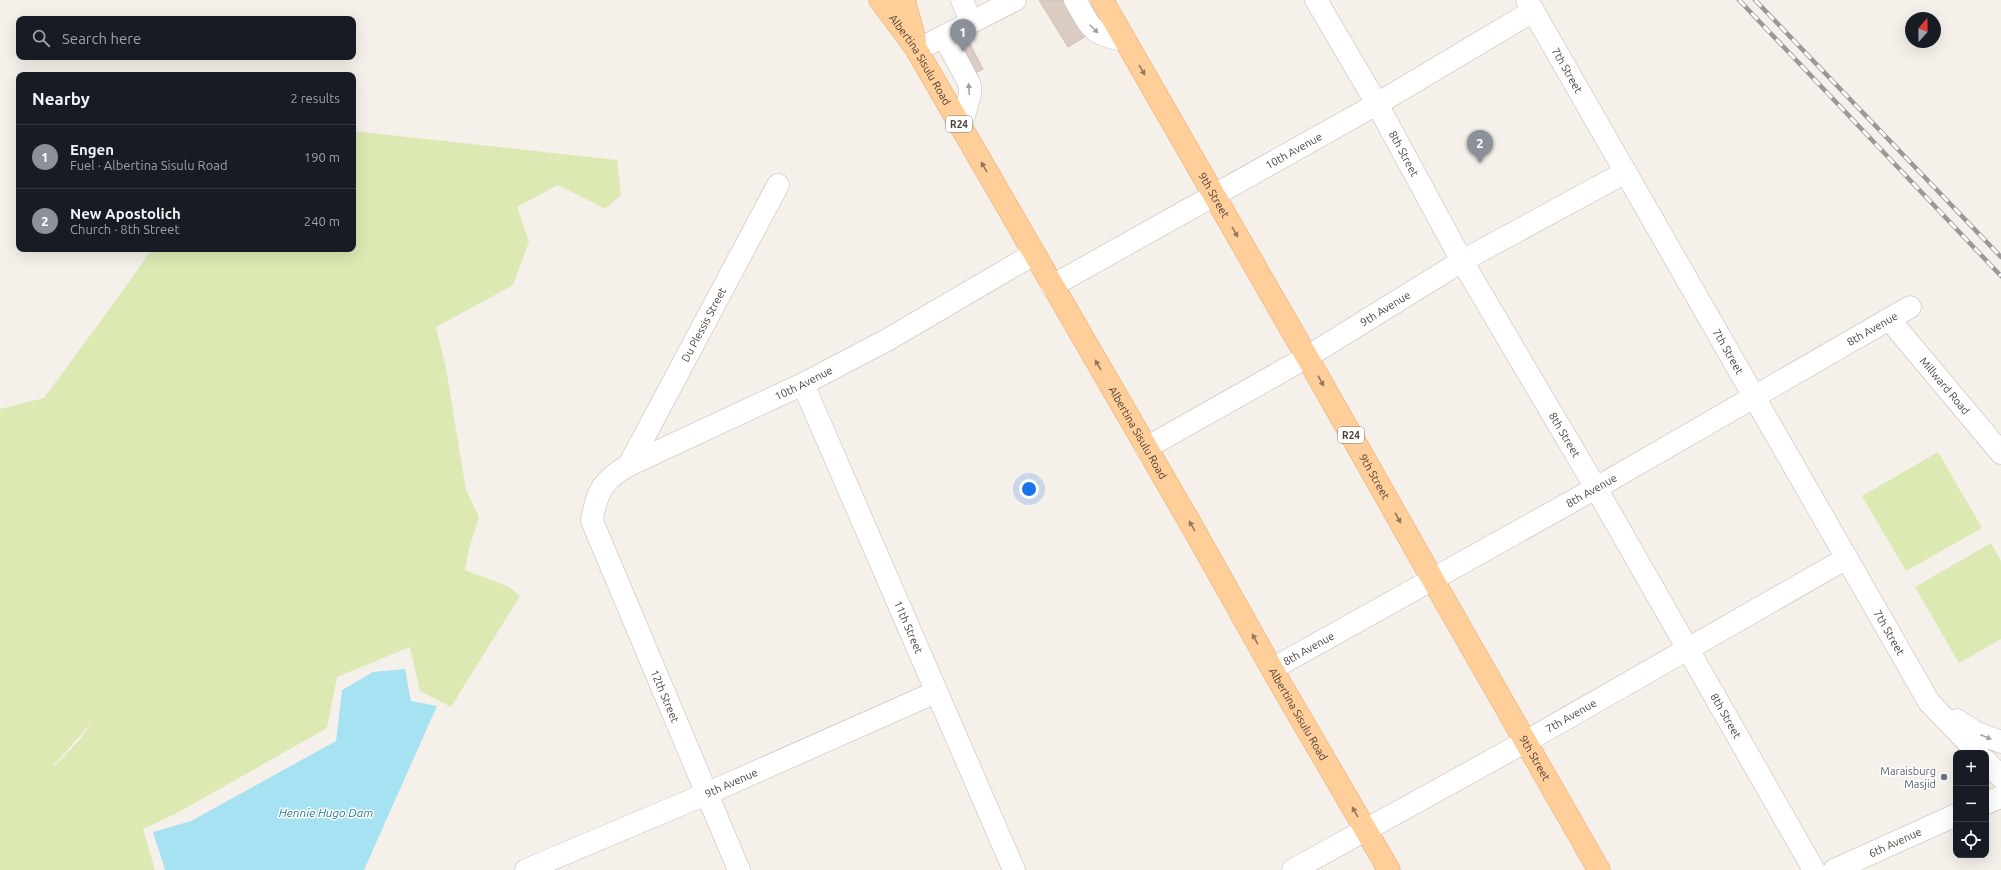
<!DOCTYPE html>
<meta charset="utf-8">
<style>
body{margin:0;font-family:Ubuntu,sans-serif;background:#20242c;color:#f1f3f6}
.controls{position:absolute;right:12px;bottom:12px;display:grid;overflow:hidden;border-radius:8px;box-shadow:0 4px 16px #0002}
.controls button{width:36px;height:36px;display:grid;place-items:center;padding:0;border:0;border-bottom:1px solid #363941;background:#171b24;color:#f1f3f6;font:20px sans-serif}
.compass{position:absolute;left:1905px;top:12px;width:36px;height:36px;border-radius:50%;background:#171b24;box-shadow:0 4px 16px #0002;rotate:20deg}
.you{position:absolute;left:1029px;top:489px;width:14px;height:14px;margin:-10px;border:3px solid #fff;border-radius:50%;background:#1a73e8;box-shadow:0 0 0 6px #1a73e833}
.badge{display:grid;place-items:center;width:26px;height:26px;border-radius:50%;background:#8c9099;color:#fff;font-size:13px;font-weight:700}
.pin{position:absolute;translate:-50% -33px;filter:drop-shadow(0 1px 2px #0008)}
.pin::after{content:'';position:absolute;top:21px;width:14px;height:12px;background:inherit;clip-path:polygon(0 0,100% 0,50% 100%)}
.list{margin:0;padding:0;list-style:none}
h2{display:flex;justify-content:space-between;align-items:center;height:52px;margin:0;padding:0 16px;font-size:17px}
h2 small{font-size:13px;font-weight:400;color:#9ea1a6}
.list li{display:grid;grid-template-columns:26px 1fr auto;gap:12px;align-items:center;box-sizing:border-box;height:64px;padding:0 16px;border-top:1px solid #363941}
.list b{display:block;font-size:15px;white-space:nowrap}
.list p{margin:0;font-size:13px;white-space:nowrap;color:#9ea1a6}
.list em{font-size:13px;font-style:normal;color:#9ea1a6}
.icon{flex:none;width:22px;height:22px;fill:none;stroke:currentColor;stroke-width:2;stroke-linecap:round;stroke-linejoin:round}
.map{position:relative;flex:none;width:2001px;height:870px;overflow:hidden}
.search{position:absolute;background:#171b24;box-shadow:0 4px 16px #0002;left:16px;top:16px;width:340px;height:44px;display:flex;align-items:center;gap:10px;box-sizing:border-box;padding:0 14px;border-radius:8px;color:#9ea1a6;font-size:15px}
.panel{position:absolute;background:#171b24;box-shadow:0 4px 16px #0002;left:16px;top:72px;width:340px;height:180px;border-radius:8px}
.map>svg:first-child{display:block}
</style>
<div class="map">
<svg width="2001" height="870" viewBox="0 0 2001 870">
<rect width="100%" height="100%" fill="#f5f0ea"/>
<g fill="#dce9b3" fill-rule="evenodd">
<path d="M353 131 617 160 621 195 605 209 558 185 517 207 529 242 513 285 436 327 446 368 466 490 479 517 469 549 465 570 507 586 520 596 451 707 420 691 410 647 337 677 327 728 177 813 143 829 155 870H0V409L44 398 119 296 152 249H353ZM94 720 80 739 55 766 54 765Z"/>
<path d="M1938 452 1982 528 1906 571 1862 496Z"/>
<path d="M1991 543 2001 561V639L1959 663 1915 587Z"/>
</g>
<path fill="#a7e2f2" d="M405 669 411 701 437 706 364 870H165L153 832 191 821 336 741 342 690 373 672Z"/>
<g fill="#daccc2" stroke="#d2bfb2">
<path d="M1039 0H1063L1086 36 1068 47Z"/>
<path d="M966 36 983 69 966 78 949 45Z"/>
</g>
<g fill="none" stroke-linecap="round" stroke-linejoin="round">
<g stroke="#c4b8af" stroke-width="23">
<g id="minor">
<path d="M962 0 971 22"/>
<path d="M1075 0C1091 28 1091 35 1125 40"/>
<path id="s1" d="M1316 0 1377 104 1462 261 1596 488 1814 870"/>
<path id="s2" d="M1527 0 1929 702 1978 753"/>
<path d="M944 36 970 85V94L961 127"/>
<path d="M917 50 1015 0"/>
<path id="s3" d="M1052 286 1377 104 1533 11"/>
<path id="s4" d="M1889 319 2001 453"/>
<path id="s5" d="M803 384 1014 870"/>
<path id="s6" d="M1146 448 1307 357 1462 261 1626 172"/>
<path id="s7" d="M629 465 778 185"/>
<path id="s8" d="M1272 669 1596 488 1910 307"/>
<path d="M1957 720 1975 732 2001 742"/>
<path d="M1986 761 2001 777"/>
<path d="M1986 803 2001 797"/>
<path id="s9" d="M526 870 706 794 936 692"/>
<path id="s10" d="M739 870 592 521C596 492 604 479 629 465L803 384 887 340 1034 254"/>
<path id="s11" d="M1293 870 1525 742 1847 558"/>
<path id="s12" d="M1834 870 1956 815"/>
</g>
</g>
<g stroke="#e6a768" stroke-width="23">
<g id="major">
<path id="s13" d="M880 0 915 47 1193 528 1272 669 1389 870"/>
<path d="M904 0 915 40"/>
<path id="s14" d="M1102 0 1307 357 1433 580 1599 870"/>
</g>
</g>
<use href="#minor" stroke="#fff" stroke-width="22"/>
<use href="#major" stroke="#ffce99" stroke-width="22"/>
<g stroke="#999" stroke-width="4.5">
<g id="rail">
<path d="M1739 0 2001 276"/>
<path d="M1755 0 2001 257"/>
</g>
</g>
<use href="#rail" stroke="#fff" stroke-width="3" stroke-dasharray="9" stroke-linecap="butt"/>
</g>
<defs><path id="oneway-solid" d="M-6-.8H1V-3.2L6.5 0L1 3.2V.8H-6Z"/></defs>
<g fill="#a49f9c">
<use href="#oneway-solid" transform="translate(1094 29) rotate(45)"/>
<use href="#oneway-solid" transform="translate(969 89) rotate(-94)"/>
<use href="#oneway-solid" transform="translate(1986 737) rotate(22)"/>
</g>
<g fill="#92785f">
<use href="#oneway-solid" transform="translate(1142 70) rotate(60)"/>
<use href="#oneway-solid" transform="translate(984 167) rotate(-120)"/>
<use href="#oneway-solid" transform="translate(1235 232) rotate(60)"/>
<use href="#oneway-solid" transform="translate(1098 365) rotate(-120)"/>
<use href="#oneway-solid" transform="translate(1321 381) rotate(61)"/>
<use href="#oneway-solid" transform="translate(1398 518) rotate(61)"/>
<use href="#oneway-solid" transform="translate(1192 526) rotate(-120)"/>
<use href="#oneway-solid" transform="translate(1255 639) rotate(-119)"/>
<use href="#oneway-solid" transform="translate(1355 812) rotate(-120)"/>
</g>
<circle fill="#6b7280" stroke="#fff" stroke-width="1.5" cx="1944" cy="777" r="4"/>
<g text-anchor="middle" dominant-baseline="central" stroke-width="3" stroke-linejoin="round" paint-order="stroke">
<g fill="#fff" stroke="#807974" stroke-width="1">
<rect x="946" y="116" width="26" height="16" rx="3"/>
<rect x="1338" y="427" width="26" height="16" rx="3"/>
</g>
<g font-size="10" font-weight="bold" fill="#493f38">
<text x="959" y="124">R24</text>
<text x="1351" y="435">R24</text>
</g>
<g font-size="11" fill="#493f38" stroke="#fff">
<text stroke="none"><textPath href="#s13" startOffset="72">Albertina Sisulu Road</textPath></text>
<text stroke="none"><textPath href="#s2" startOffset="81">7th Street</textPath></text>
<text stroke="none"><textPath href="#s3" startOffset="277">10th Avenue</textPath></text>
<text stroke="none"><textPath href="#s1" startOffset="177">8th Street</textPath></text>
<text stroke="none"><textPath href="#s14" startOffset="225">9th Street</textPath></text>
<text stroke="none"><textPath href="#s6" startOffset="277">9th Avenue</textPath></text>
<text stroke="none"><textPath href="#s7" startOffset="159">Du Plessis Street</textPath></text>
<text stroke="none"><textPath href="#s8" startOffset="690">8th Avenue</textPath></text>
<text stroke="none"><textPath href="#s2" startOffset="405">7th Street</textPath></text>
<text stroke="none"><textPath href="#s10" startOffset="642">10th Avenue</textPath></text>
<text stroke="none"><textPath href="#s4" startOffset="87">Millward Road</textPath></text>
<text stroke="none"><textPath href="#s13" startOffset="504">Albertina Sisulu Road</textPath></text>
<text stroke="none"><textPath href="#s1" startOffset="501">8th Street</textPath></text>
<text stroke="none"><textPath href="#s14" startOffset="549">9th Street</textPath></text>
<text stroke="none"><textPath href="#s8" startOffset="366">8th Avenue</textPath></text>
<text stroke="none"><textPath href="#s5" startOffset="265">11th Street</textPath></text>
<text stroke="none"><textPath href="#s2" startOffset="729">7th Street</textPath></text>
<text stroke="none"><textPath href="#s8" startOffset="42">8th Avenue</textPath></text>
<text transform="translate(665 696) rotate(67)">12th Street</text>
<text stroke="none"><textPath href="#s13" startOffset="828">Albertina Sisulu Road</textPath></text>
<text stroke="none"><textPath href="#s11" startOffset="318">7th Avenue</textPath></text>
<text stroke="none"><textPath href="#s1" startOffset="825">8th Street</textPath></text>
<text stroke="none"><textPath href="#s14" startOffset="873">9th Street</textPath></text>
<text stroke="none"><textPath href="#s9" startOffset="223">9th Avenue</textPath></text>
<text stroke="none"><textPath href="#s12" startOffset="67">6th Avenue</textPath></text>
</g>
<g font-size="11" fill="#5b616d" stroke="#fff" text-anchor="end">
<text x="1936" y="771">Maraisburg<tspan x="1936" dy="13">Masjid</tspan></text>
</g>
<g font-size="12" font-style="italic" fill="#287e97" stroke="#fff">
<text x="326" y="812">Hennie Hugo Dam</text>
</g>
</g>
</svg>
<div class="controls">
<button>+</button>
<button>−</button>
<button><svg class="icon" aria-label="locate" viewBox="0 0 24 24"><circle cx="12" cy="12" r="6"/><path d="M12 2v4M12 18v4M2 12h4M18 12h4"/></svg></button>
</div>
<svg class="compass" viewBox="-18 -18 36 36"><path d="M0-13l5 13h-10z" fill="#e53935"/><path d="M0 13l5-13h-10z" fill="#9ea1a6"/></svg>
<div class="you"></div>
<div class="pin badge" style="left:963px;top:52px">1</div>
<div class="pin badge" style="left:1480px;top:163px">2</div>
<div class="search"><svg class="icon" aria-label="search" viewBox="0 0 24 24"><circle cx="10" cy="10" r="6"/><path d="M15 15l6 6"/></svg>Search here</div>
<section class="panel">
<h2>Nearby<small>2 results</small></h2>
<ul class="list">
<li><span class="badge">1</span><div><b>Engen</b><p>Fuel · Albertina Sisulu Road</p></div><em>190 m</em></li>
<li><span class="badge">2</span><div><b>New Apostolich</b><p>Church · 8th Street</p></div><em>240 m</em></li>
</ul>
</section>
</div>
